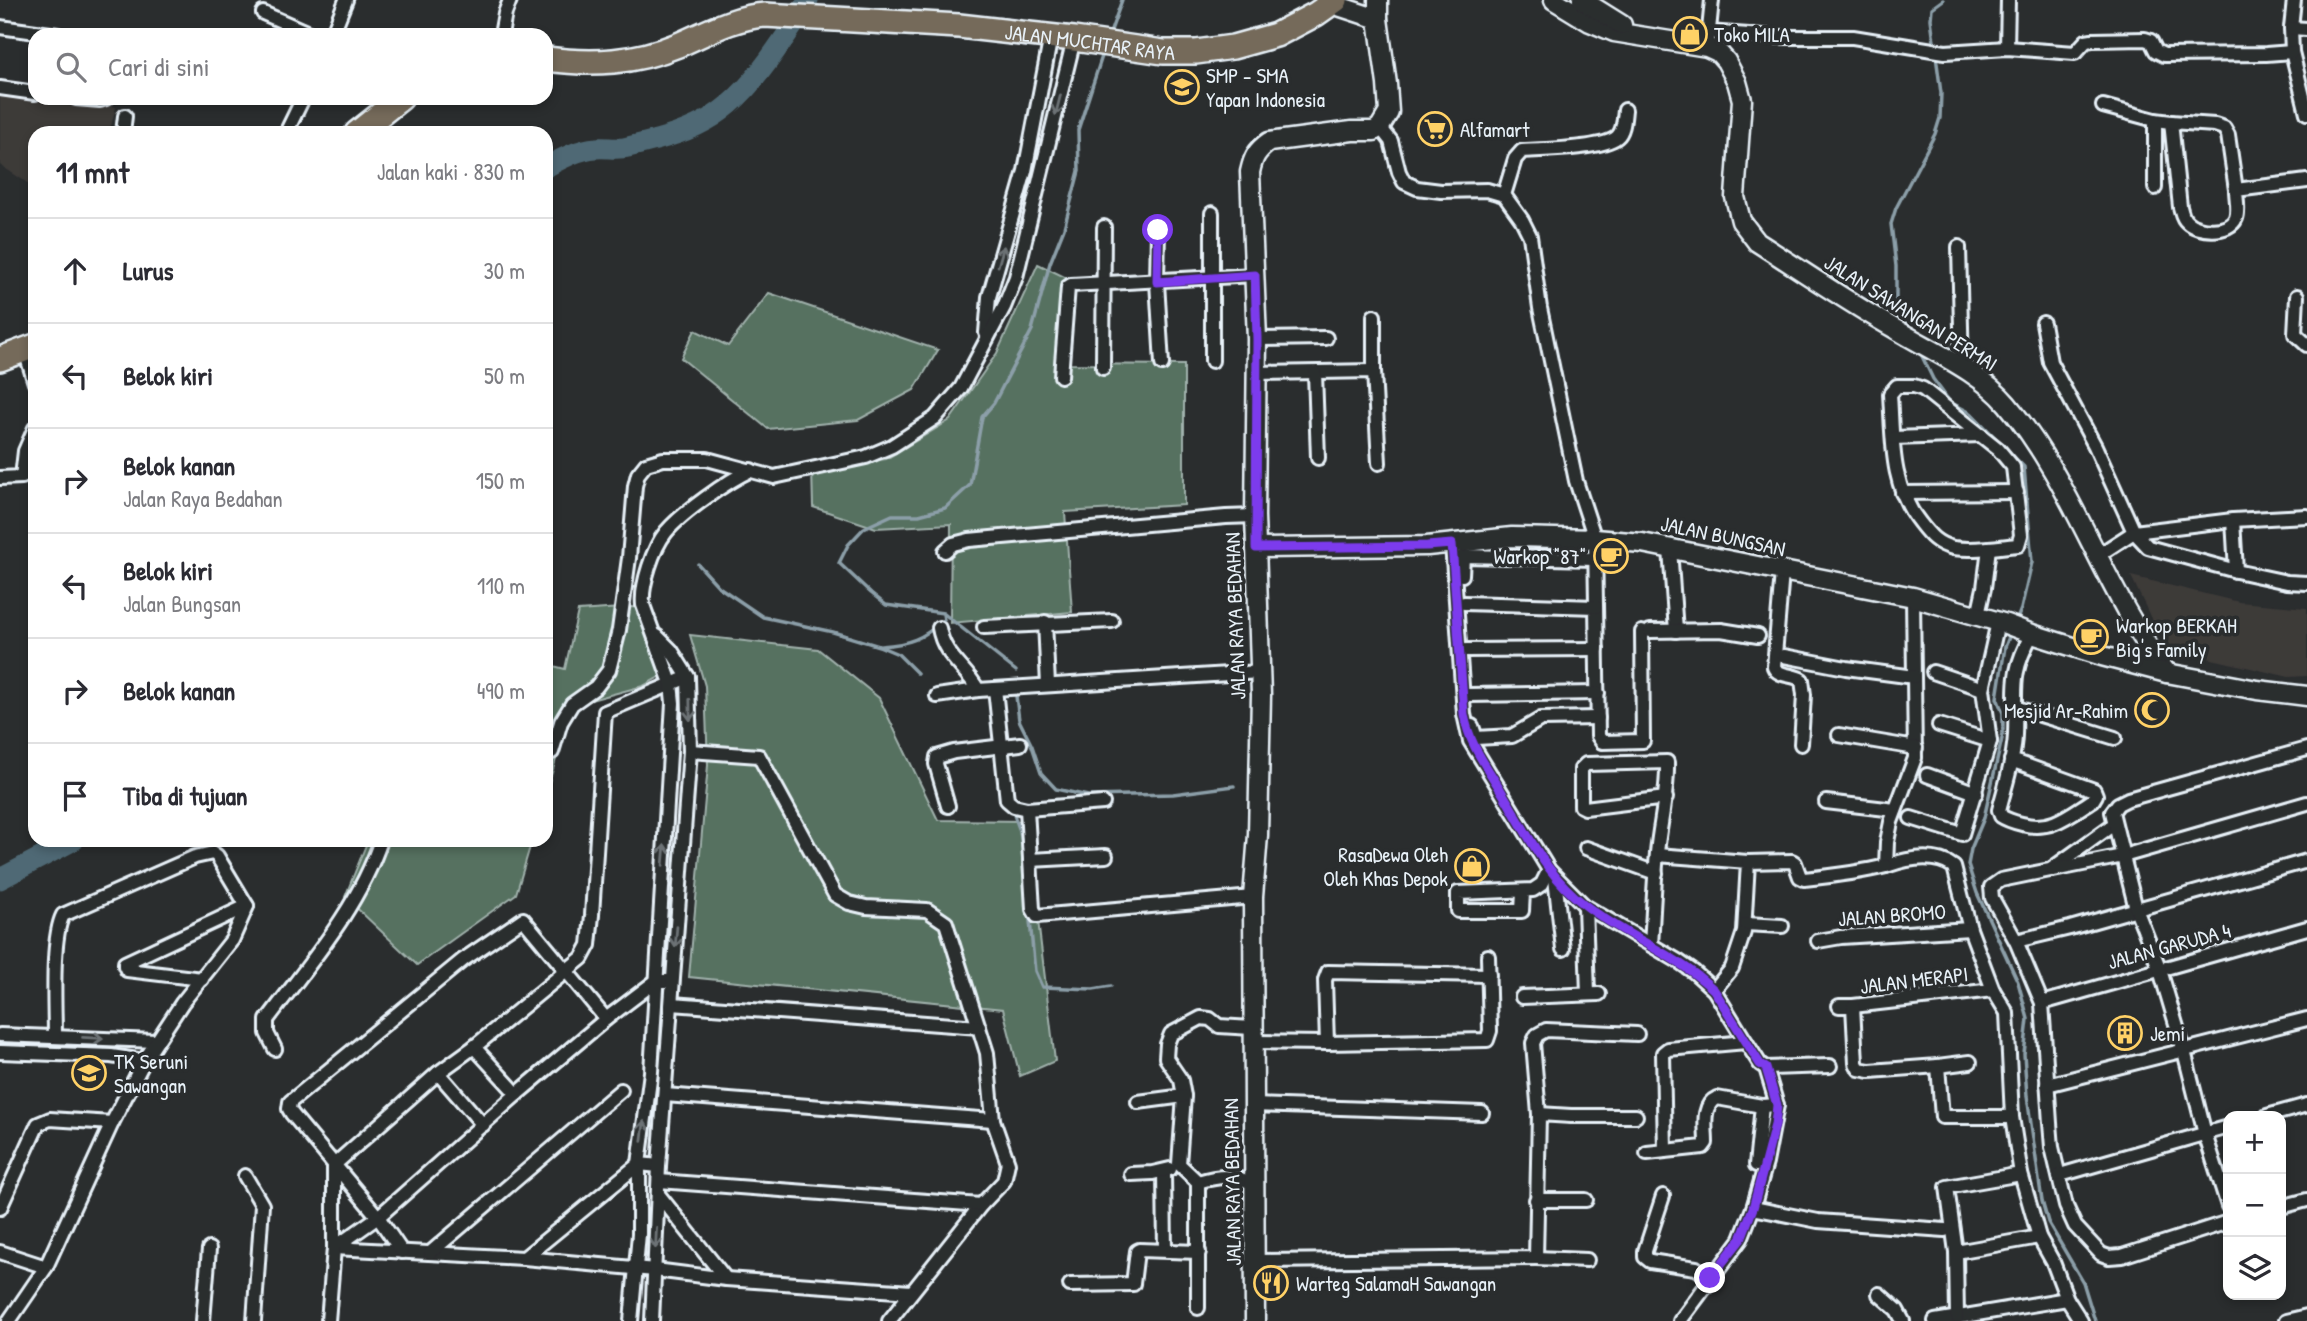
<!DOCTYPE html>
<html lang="id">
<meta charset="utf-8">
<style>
body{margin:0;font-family:"Patrick Hand",sans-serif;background:#f2f2f3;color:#2b2b33}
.controls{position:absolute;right:21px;bottom:21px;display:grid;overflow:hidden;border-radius:14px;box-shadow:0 4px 10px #0003}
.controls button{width:63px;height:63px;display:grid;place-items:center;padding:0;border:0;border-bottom:2px solid #e1e1e2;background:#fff;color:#2b2b33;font:35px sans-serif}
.stop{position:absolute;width:21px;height:21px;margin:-16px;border:5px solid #7c3aed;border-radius:50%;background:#fff}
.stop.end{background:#7c3aed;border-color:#fff;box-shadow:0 2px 7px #0008}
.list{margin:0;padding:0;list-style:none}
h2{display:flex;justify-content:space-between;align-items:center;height:91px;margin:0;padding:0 28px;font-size:30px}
h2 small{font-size:23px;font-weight:400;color:#7c7c81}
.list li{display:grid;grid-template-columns:46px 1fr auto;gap:21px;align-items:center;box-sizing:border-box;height:105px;padding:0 28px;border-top:2px solid #e1e1e2}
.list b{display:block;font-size:26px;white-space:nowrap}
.list p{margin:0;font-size:23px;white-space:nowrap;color:#7c7c81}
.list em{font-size:23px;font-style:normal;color:#7c7c81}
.icon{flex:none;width:38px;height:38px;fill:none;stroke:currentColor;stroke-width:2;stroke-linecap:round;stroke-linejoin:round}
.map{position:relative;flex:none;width:2307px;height:1321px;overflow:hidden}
.search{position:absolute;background:#fff;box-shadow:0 4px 10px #0003;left:28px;top:28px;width:525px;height:77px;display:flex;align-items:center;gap:18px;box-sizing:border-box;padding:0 24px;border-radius:21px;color:#7c7c81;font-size:26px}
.panel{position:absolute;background:#fff;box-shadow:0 4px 10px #0003;left:28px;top:126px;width:525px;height:721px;border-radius:21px}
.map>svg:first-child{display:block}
</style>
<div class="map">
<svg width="2307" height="1321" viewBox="0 0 2307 1321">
<rect width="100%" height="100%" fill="#2a2d2e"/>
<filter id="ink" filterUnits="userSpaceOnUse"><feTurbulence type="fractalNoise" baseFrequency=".0143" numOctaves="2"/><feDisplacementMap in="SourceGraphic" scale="14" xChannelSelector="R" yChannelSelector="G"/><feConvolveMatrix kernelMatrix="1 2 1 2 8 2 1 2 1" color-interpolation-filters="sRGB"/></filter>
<g filter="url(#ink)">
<g fill="#3d3a39">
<path d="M0 89 35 98H57L116 107 109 133H35V188L0 165Z"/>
<path d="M2131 576 2239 602 2307 608V676L2289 677 2165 648Z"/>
</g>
<g fill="#577160" stroke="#a0b1ac" stroke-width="2">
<path d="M1038 264 1069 279 1067 364 1184 365V505L1065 512 1072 612 950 623 951 524 876 528 813 507 812 468 886 459 950 420 997 353Z"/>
<path d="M769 293 938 350 914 390 858 420 768 429 681 358 695 330 728 346Z"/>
<path d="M635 607 661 676 643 686 572 705 546 793V664L565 669 578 611Z"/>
<path d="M690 635 818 649 879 698 938 820 1026 821 1055 1061 1020 1076 1003 1009 689 977 708 765 705 686Z"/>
<path d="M368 840H532L516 894 417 965 345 897Z"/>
</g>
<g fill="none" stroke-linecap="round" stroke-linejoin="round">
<g stroke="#8c9fa9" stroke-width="3.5">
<path d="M1109 36 1122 0"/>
<path d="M1908 328 1896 304V266L1891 224 1896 208 1935 134 1940 118 1941 93 1931 19 1932 8 1943 0"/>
<path d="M1919 350 1933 379 1950 402 1971 413 2024 467 2032 562 2021 609 2016 622"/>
<path d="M698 564 719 587 763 617 833 632 879 646 898 654 917 673"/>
<path d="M2011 632 2005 647 1997 698 2003 713V734L1984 818 1971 849 1968 865 1977 893 2018 982 2028 1019 2024 1054 2027 1096 2042 1201 2048 1222 2083 1282 2095 1321"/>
<path d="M881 646C910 644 922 639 944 620L943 614"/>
<path d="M1016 671 943 613 886 605 871 593 839 563 848 545 864 528 892 515H919L945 508 970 485 982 417 994 403 1032 330 1050 263 1064 228 1079 171 1078 130 1103 53"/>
<path d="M1016 696 1019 720 1032 746 1041 773 1056 789 1088 796 1173 794 1234 786"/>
<path d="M1014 815 1020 831 1024 861"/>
<path d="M1029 911 1035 971 1042 987 1093 989 1111 986"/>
</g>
<g stroke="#4f6974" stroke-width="21">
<path d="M546 167C561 159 579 149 596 148 607 147 618 150 628 147 704 130 731 114 776 50 787 34 800 17 808 0"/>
<path d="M0 879 74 840"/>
</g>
<g stroke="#e8f1f8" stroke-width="18">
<g id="street">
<path d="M2294 0 2291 28 2292 52 2307 113"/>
<path d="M263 13 313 35"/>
<path d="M0 27 58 35"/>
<path d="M2291 28 2307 29"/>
<path d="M1708 32 1776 37H1853L1945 52 2007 48 2075 53 2086 41 2092 40 2145 39 2151 41 2156 51 2164 55 2266 54 2292 52"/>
<path d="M332 35 346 0"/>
<path d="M501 35 505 13 510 0"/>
<path d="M1708 40 1712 0"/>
<path d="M2007 48 2008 0"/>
<path d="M0 88 35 93"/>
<path d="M76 98 100 100 106 98"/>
<path d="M2103 106 2155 120 2171 122 2180 207C2182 213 2182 218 2187 222 2197 232 2230 234 2236 218 2239 210 2236 198 2236 190L2307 181"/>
<path d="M2155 120V188"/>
<path d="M2171 122 2215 125 2224 128 2228 135 2236 190"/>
<path d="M1380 127 1391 141 1399 172 1404 182 1417 188 1441 191 1487 190 1504 195 1522 220 1530 236 1540 308 1576 481 1595 539 1598 736 1602 742 1643 741 1642 632"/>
<path d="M123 133 125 116"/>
<path d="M286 133 303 98"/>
<path d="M1504 195 1515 159 1522 151C1541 150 1603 149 1617 137 1624 131 1624 118 1625 110"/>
<path d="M1158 230 1157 282 1162 364"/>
<path d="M1959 247 1962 367"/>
<path d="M2297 296 2295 334 2307 345"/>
<path d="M1374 316V371"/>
<path d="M2043 323 2050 362 2095 446 2134 532 2148 547 2236 571 2287 582 2307 583"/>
<path d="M986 333 989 297 1025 171 1051 36"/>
<path d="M1257 339 1326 338"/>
<path d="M25 351 35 383"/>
<path d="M1212 361V213"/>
<path d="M1103 368 1104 227"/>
<path d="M1257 373 1374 371 1379 463"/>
<path d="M1315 373 1318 458"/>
<path d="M1061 376 1068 287 1071 285 1255 275"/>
<path d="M1897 386H1914L1923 389 1998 449 2013 467 2021 535 2018 545C1998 547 1974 551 1953 548 1937 544 1930 536 1920 523 1890 486 1893 439 1890 394Z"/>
<path d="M1893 438 1981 435"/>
<path d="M0 478 22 477 25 451 35 428"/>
<path d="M1902 493 2017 492"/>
<path d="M2233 520 2236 571"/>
<path d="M1452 544 1464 714 1470 741 1549 870 1585 906 1678 961 1694 972 1714 990 1746 1042 1760 1064 1766 1068 1777 1105 1766 1163 1753 1208 1741 1239 1680 1321"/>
<path d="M1670 549 1676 631"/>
<path d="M945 551 953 544 969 540 1226 517 1255 516"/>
<path d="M2097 556 2134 532 2233 520 2307 516"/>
<path d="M1782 572 1774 667C1778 677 1794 674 1802 680L1804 695 1801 744"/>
<path d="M1462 575 1463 556 1595 559"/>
<path d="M1913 597 1915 758 1891 822 1887 842 1886 866C1906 859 1935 853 1954 867L1970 929 1993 990 2007 1013 2012 1117 2021 1174 2039 1237 2053 1262 2067 1299 1935 1321"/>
<path d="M1464 603 1596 607"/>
<path d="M1978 615 1984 588 1989 548"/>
<path d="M1045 622 1048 685"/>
<path d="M984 627 1112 621"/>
<path d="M939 628C944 657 965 666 978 690"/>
<path d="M1650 631 1721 630 1758 636"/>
<path d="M1466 650 1597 649"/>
<path d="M1784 656 1846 668 1914 677"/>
<path d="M1933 672 1983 689"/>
<path d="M995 689 1007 800 1014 806 1027 809 1103 803"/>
<path d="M1468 695 1598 693"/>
<path d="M937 696 978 690 1260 672"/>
<path d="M2014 707 2115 738"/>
<path d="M1939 725 1990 741"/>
<path d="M1472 726 1476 738 1512 736 1541 719 1598 718"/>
<path d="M1839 735 1916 748"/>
<path d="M690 751 759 756 835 895 849 903 866 907 927 910 946 923 987 1053 993 1120 1008 1163 1004 1181 981 1205 889 1321"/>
<path d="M546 754 552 752 561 722 572 704 596 687 609 670 619 630 629 558 635 486 638 474 646 464 663 459H707L774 477 866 457 892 446 935 418 961 388 1004 307 1016 277 1074 39"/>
<path d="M2011 760 2094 790 2096 795 2093 800C2069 815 2051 832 2022 824 2014 822 2007 820 2001 816L1999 810C2005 786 2014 760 2015 735 2017 691 2008 677 2032 634"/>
<path d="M1927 775 1976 793"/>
<path d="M1826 802 1895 810"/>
<path d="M948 806 936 764 937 757 954 752 1020 744"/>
<path d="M1027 809 1033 909 1037 916 1253 897"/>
<path d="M1911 818 1962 834 1990 741 1983 689 1998 622"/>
<path d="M2114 824 2050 870 2001 880 1991 887 1992 898 2016 941 2042 1003 2050 1123 2052 1147 2066 1206 2075 1226 2101 1254 2109 1257 2122 1256 2228 1222"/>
<path d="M1586 848 1656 873"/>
<path d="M1657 855 1748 862 1744 932 1732 968 1714 990"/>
<path d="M1030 860 1106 856"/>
<path d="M1748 862 1792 861 1795 863 1800 877 1804 879C1832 876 1859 873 1886 866"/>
<path d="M2053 870 2123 856 2307 803"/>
<path d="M1555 878 1563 949"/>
<path d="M1523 892 1522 911H1458V893L1533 890 1542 884 1549 870"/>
<path d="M1585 906 1588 994"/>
<path d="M1746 924 1782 926"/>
<path d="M1818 941 1841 937 1970 929"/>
<path d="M2016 941 2070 928 2307 861"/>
<path d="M1651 945C1653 915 1654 884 1657 853 1660 822 1668 794 1667 762L1586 764 1581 769V806L1585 808 1666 798"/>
<path d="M202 979 127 970 125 966V963L247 906"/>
<path d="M672 981H656L606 1019 517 1094 378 1217 334 1248 524 1258 655 1270 726 1279 911 1292"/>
<path d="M1522 997 1599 994"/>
<path d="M2042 1003 2307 928"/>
<path d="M672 1004 979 1027"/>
<path d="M1839 1006H1853L1993 990"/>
<path d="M1853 1006 1856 1063 1859 1069 1870 1071 1938 1066 1942 1117H2012"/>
<path d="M1252 1028 1219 1026 1210 1019 1201 1018 1171 1034 1167 1044 1166 1058 1181 1080 1184 1096 1179 1164 1198 1182C1218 1176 1236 1174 1255 1185"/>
<path d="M0 1035 156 1041"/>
<path d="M1252 1042 1327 1043 1487 1040 1490 1031 1488 956"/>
<path d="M1327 1043 1325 980 1328 972 1489 975"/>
<path d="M474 1047 517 1094"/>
<path d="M275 1049 267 1033V1020C309 964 359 907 381 840"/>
<path d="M0 1052 111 1056 144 1061"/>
<path d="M1938 1066 1970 1062"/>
<path d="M1766 1068 1830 1066"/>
<path d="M438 1073 483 1125"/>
<path d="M2047 1085 2307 1019"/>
<path d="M665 1095 993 1120"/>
<path d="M1138 1102 1184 1096"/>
<path d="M1254 1105 1482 1113"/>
<path d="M1539 1114 1533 1043 1537 1035 1546 1030 1637 1034"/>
<path d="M2267 1116 2307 1105"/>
<path d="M1665 1151 1663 1053 1668 1049 1746 1042"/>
<path d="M1647 1153 1703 1147 1706 1143C1706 1128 1701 1105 1717 1098L1762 1106 1777 1105"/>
<path d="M1756 1165 1762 1106"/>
<path d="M1164 1172 1165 1250"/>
<path d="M1131 1174 1153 1173 1170 1169"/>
<path d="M2060 1175 2228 1127"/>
<path d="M245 1176 262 1205 254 1321"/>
<path d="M659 1181 981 1205"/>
<path d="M1198 1182V1308"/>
<path d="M658 1194 726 1279"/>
<path d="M1663 1196 1645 1251V1257L1650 1261 1696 1268 1710 1278"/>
<path d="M1536 1200H1586"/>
<path d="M2228 1206 2205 1134 2184 1051 2160 970 2136 909 2112 812 2118 804 2128 799 2307 749"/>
<path d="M2281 1207 2307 1200"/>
<path d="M0 1208 38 1124 50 1119 112 1123"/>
<path d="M1753 1208 1818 1221 1945 1230"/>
<path d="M0 1252 46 1267"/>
<path d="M402 1252 378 1217 292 1114 289 1109 290 1102 463 960 523 919 606 1019"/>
<path d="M1956 1252 2039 1237"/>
<path d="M430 1253 621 1090"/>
<path d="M524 1258 639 1164 659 1166"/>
<path d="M1536 1258 1587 1260"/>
<path d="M1256 1261 1536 1258 1539 1114 1571 1116H1636"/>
<path d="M1070 1285 1133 1284 1137 1251 1139 1250 1199 1252"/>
<path d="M1879 1294 1897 1310 1903 1321"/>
<path d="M2067 1299 2081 1321"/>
<path d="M1957 1317 1956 1252 1947 1187 2021 1174"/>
<path d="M9 1321 46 1267 112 1123 144 1061 182 1003 232 940 247 906 217 856 213 853 195 857 63 915C51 938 55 1008 55 1036"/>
<path d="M203 1321 209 1249"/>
<path d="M328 1321 334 1248V1165L438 1073 474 1047 582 958 589 945 592 915 605 712 688 677"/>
<path d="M631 1321 639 1234V1164L651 1072 673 703 671 683 643 605C641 585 653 548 666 532 682 513 727 481 751 470"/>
<path d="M652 1321 659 1166 690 751 688 677 671 650 657 636"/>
<path d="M2286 1321 2307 1316"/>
</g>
</g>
<g stroke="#e8f1f8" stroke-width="23">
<g id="secondary">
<path d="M1554 0 1590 22 1614 32 1707 47 1718 52 1726 61 1737 82 1742 100 1735 197 1741 221 1757 242C1804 272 1849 303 1897 330 1932 351 1980 372 2007 404 2075 485 2103 590 2167 673"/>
<path d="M1582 0 1622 25"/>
<path d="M1332 4 1378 19"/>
<path d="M1256 548 1427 546 1512 537 1595 539 1642 543 1913 597 2006 624 2032 634 2102 656 2167 673 2257 690 2307 696"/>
<path d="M1255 1321 1253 897 1258 835 1261 695 1255 516 1257 339 1250 172C1253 158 1256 151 1269 142L1352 131H1374L1380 127 1389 112 1387 84 1378 19V0"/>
</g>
</g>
<g stroke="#e8f1f8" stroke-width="28">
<g id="highway">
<path id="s1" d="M546 59C593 65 634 63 678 45 706 33 734 17 765 15L959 26 1074 39 1163 52H1196L1233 47 1276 35 1316 14 1336 0"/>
<path d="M357 133 401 98"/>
<path d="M0 359 35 346"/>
</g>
</g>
<use href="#street" stroke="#2a2d2e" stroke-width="12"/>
<use href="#secondary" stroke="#2a2d2e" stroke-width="18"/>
<use href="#highway" stroke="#746a5a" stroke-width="23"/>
</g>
<defs><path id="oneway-shaft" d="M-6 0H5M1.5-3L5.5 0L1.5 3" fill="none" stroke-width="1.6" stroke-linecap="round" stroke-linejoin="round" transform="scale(1.75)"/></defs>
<g stroke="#6c7275">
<use href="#oneway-shaft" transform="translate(1058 105) rotate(104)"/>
<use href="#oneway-shaft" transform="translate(1001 256) rotate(-74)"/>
<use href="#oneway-shaft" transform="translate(690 710) rotate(89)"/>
<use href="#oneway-shaft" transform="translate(664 855) rotate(-85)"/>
<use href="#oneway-shaft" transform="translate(676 937) rotate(95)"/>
<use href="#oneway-shaft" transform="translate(93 1038) rotate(3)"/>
<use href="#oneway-shaft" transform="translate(643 1131) rotate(-83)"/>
<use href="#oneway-shaft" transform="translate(656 1238) rotate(93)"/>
</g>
</g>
<g fill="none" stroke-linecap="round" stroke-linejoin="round" filter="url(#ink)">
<path stroke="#7c3aed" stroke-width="9" d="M1158 230 1157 282 1255 275 1257 339 1256 548 1427 546 1452 544 1464 714C1469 745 1487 767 1503 794 1527 833 1547 877 1585 905 1626 937 1676 954 1714 990L1760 1064 1766 1068 1777 1105 1775 1125 1753 1208 1741 1239 1710 1278"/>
</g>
<defs>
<g id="shop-ring" transform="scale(1.75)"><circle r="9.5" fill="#2a2d2e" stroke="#ffd166" stroke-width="1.5"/><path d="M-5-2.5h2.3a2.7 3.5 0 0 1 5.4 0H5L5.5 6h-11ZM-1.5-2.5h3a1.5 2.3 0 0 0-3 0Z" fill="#ffd166"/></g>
<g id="school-ring" transform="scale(1.75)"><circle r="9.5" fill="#2a2d2e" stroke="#ffd166" stroke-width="1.5"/><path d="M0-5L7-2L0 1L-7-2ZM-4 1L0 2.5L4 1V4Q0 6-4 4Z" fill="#ffd166"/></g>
<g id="supermarket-ring" transform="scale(1.75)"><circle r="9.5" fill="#2a2d2e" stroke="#ffd166" stroke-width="1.5"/><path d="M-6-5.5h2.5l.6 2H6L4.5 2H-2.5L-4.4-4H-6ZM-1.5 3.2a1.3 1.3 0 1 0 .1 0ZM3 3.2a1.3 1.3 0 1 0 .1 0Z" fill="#ffd166"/></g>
<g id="cafe-ring" transform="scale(1.75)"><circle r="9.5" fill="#2a2d2e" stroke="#ffd166" stroke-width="1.5"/><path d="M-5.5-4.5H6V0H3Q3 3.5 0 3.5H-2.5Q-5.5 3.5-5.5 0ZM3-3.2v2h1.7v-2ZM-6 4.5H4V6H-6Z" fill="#ffd166"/></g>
<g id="mosque-ring" transform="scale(1.75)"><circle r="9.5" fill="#2a2d2e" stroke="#ffd166" stroke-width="1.5"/><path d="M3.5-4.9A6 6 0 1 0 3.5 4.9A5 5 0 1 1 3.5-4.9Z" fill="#ffd166"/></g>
<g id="building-ring" transform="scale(1.75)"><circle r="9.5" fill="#2a2d2e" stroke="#ffd166" stroke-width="1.5"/><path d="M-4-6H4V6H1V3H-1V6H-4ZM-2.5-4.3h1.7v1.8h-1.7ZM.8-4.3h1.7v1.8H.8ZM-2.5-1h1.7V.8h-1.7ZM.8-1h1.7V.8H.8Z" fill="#ffd166"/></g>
<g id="restaurant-ring" transform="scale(1.75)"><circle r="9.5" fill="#2a2d2e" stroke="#ffd166" stroke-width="1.5"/><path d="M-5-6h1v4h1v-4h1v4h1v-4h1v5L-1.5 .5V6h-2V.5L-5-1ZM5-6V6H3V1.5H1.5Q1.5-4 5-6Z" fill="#ffd166"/></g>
</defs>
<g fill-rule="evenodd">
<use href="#shop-ring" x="1690" y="34"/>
<use href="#school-ring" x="1182" y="87"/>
<use href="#supermarket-ring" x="1435" y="129"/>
<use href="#cafe-ring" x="1611" y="556"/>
<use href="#cafe-ring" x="2091" y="637"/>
<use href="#mosque-ring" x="2152" y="710"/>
<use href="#shop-ring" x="1472" y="866"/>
<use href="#building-ring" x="2125" y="1033"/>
<use href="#school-ring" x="89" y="1073"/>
<use href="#restaurant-ring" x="1271" y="1283"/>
</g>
<g text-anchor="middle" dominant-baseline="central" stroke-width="7" stroke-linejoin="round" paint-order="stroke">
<g font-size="21" fill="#e8f1f8" stroke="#2a2d2e" text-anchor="start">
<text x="1714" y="34">Toko MILA</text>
<text x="1206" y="75">SMP - SMA<tspan x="1206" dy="24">Yapan Indonesia</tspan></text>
<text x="1460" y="129">Alfamart</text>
<text x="1586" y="556" text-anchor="end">Warkop "87"</text>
<text x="2116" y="625">Warkop BERKAH<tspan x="2116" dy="24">Big's Family</tspan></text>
<text x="2128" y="710" text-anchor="end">Mesjid Ar-Rahim</text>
<text x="1448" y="854" text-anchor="end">RasaDewa Oleh<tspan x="1448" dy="24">Oleh Khas Depok</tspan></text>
<text x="2150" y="1033">Jemi</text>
<text x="114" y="1061">TK Seruni<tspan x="114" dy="24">Sawangan</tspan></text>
<text x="1296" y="1283">Warteg SalamaH Sawangan</text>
</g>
<g font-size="21" fill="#e8f1f8" stroke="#2a2d2e">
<text stroke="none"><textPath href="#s1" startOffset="553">JALAN MUCHTAR RAYA</textPath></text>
<text transform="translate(1911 313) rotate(32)">JALAN SAWANGAN PERMAI</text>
<text transform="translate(1723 536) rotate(12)">JALAN BUNGSAN</text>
<text transform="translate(1235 616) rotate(-92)">JALAN RAYA BEDAHAN</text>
<text transform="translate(1892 915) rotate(-4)">JALAN BROMO</text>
<text transform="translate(2169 946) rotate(-15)">JALAN GARUDA 4</text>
<text transform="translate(1914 980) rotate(-7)">JALAN MERAPI</text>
<text transform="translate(1232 1182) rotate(-91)">JALAN RAYA BEDAHAN</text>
</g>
</g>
</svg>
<div class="controls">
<button>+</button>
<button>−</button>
<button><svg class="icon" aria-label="layers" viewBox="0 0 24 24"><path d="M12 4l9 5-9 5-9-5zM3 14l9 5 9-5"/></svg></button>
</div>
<div class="stop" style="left:1158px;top:230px"></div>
<div class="stop end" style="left:1710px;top:1278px"></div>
<div class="search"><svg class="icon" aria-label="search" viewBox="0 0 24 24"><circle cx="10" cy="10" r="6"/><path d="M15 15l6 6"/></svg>Cari di sini</div>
<section class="panel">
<h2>11 mnt<small>Jalan kaki · 830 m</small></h2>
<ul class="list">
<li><svg class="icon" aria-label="ahead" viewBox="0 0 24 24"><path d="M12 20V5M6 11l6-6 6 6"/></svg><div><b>Lurus</b></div><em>30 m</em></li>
<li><svg class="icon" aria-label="left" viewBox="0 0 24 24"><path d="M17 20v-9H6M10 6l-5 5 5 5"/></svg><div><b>Belok kiri</b></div><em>50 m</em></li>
<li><svg class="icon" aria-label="right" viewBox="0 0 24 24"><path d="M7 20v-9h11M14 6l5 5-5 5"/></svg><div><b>Belok kanan</b><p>Jalan Raya Bedahan</p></div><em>150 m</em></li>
<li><svg class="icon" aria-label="left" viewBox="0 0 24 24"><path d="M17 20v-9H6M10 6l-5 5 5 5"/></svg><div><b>Belok kiri</b><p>Jalan Bungsan</p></div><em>110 m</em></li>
<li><svg class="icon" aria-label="right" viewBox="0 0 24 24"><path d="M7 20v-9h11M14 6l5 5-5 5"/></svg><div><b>Belok kanan</b></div><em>490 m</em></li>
<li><svg class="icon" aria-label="arrive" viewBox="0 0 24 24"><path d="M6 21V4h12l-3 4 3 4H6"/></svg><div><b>Tiba di tujuan</b></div></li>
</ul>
</section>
</div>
